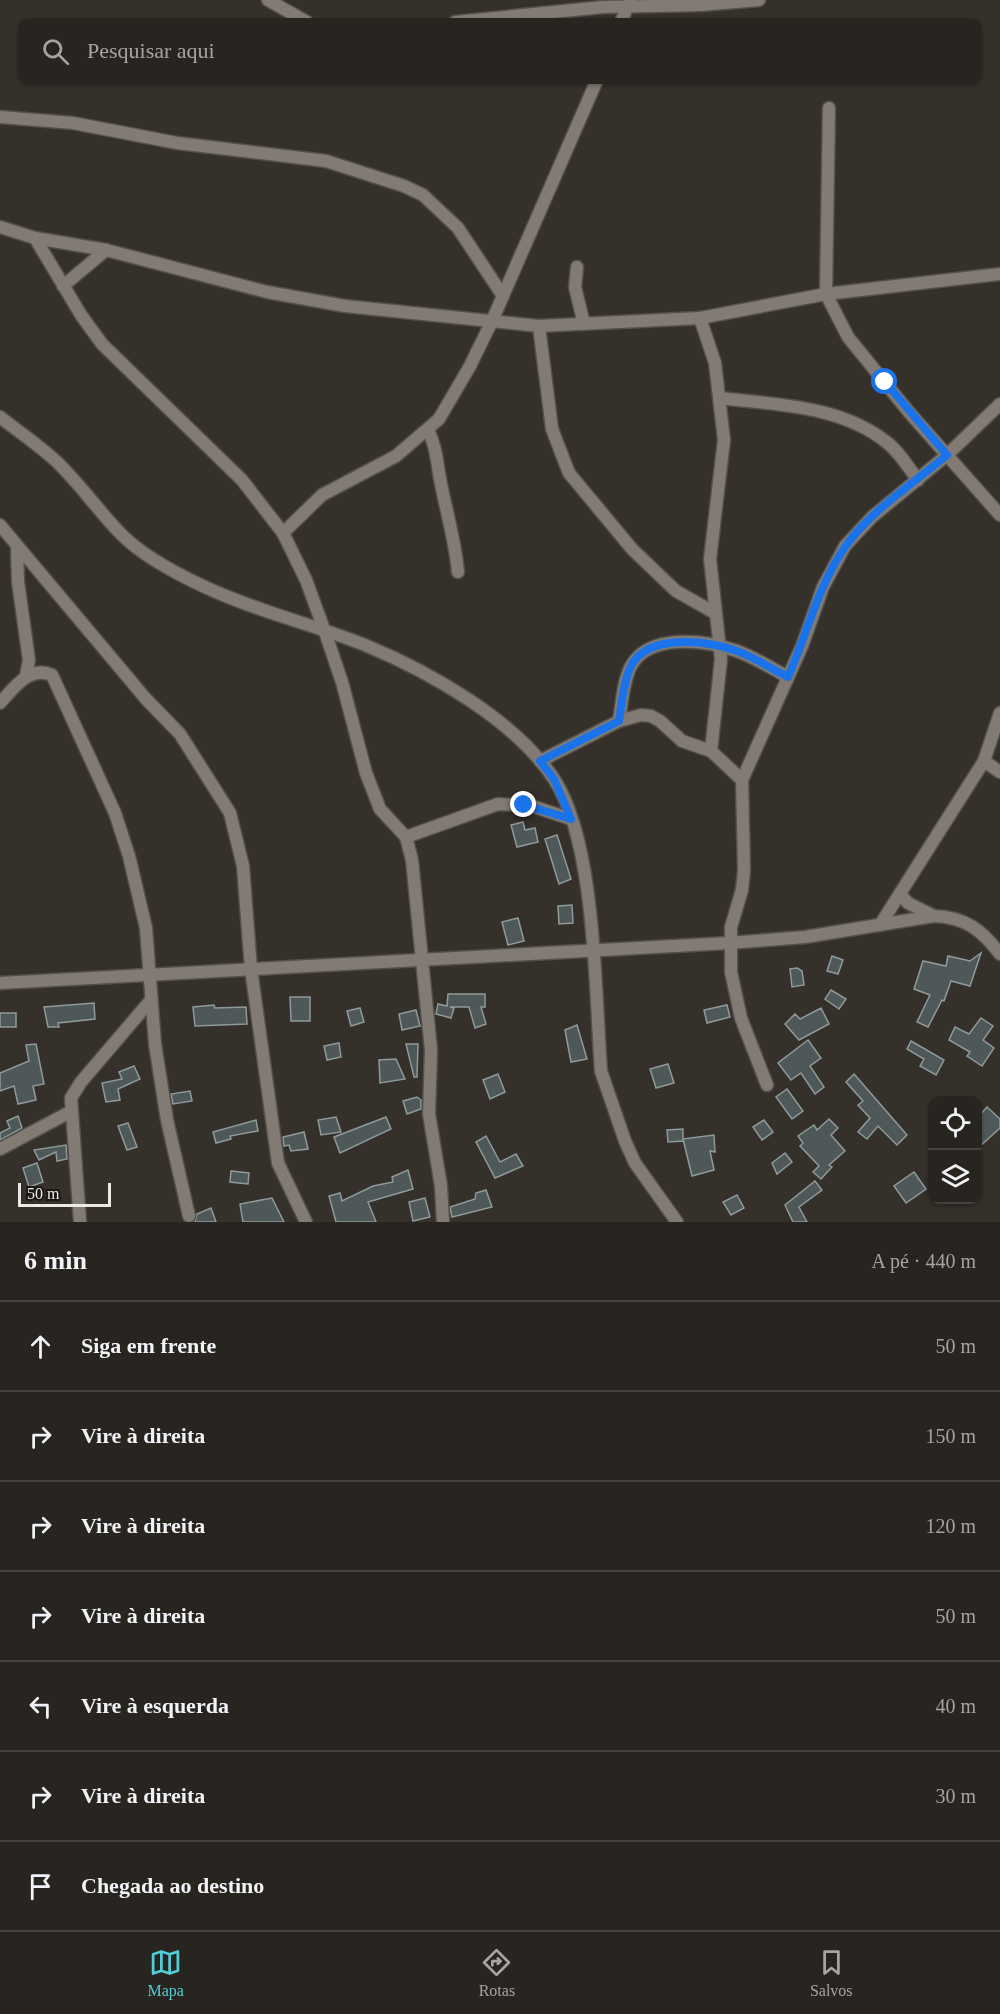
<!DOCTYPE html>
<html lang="pt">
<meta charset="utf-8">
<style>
body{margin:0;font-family:"Times New Roman",serif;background:#302c29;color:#f1f3f6}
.controls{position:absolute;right:18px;bottom:18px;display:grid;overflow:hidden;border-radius:12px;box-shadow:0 2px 4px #0004}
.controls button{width:54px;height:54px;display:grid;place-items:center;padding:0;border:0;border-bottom:2px solid #44413e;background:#282420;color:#f1f3f6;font:30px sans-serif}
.scale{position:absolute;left:18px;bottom:15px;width:93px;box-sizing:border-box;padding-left:6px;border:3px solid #edeae6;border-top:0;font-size:16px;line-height:21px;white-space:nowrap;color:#edeae6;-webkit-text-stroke:4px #1b1916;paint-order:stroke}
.stop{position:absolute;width:18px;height:18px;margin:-14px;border:4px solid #1a73e8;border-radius:50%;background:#fff}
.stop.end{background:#1a73e8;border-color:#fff;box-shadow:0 2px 6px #0008}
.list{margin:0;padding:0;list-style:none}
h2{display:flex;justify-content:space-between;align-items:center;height:78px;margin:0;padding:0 24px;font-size:26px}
h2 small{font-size:20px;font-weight:400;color:#a5a4a5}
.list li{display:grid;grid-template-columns:39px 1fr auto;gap:18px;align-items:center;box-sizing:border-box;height:90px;padding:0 24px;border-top:2px solid #44413e}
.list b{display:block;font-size:22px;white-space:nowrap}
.list em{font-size:20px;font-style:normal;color:#a5a4a5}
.icon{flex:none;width:33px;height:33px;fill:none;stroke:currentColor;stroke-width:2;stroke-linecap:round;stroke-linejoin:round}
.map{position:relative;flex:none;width:1000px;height:1222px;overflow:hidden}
.search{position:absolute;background:#282420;box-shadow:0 2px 4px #0004;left:18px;right:18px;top:18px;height:66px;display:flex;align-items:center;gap:15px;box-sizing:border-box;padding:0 21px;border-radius:12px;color:#a5a4a5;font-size:22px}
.sheet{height:708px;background:#282420}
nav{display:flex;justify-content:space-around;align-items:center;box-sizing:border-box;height:84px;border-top:2px solid #44413e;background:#282420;font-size:16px;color:#a5a4a5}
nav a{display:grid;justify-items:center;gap:3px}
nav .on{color:#52ccd6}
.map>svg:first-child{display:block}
</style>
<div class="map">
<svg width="1000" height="1222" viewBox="0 0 1000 1222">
<rect width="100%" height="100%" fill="#35302a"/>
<g fill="#4e5859" stroke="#8f9a9b" stroke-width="1.5">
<path d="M523 822 525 830 535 828 538 842 517 847 511 825Z"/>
<path d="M557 835 571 879 559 884 545 839Z"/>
<path d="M572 905 573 923 559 924 558 906Z"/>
<path d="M518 918 524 941 508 945 502 922Z"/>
<path d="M981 953 970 986 951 981 944 1001 942 1000 928 1027 917 1022 930 995 914 989 923 961 946 966 948 956 970 961Z"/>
<path d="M832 956 843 960 838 974 827 971Z"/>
<path d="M797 968 802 971 804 985 792 987 790 969Z"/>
<path d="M831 990 846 999 839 1009 825 999Z"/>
<path d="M448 994H485V1007H481L486 1024 475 1028 469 1007H450L454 1008 451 1018 436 1014 438 1004 447 1006Z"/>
<path d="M290 997H310V1021H291Z"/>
<path d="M94 1003 95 1019 58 1023 59 1027H48L44 1007Z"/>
<path d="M214 1005 215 1008 246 1007 247 1024 195 1026 193 1007Z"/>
<path d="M727 1005 730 1017 707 1023 704 1010Z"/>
<path d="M360 1008 364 1022 351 1026 347 1011Z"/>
<path d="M821 1008 829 1024 799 1040 785 1024 795 1014 800 1019Z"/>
<path d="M416 1010 420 1026 402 1030 399 1014Z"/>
<rect x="0" y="1013" width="16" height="14"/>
<path d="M981 1018 993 1026 983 1040 994 1048 982 1066 967 1056 970 1052 949 1040 955 1027 969 1034Z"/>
<path d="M577 1025 587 1059 571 1062 565 1030Z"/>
<path d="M808 1040 821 1058 810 1066 824 1087 815 1094 801 1073 791 1080 778 1063Z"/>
<path d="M911 1041 944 1060 936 1075 920 1066 924 1059 907 1049Z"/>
<path d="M339 1043 341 1057 327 1060 324 1046Z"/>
<path d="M36 1044 44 1084 33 1086 36 1100 18 1104 14 1086 0 1091V1073L29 1061 26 1045Z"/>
<path d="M406 1044H418L417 1077H414Z"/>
<path d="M396 1059 405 1079 380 1083 379 1060Z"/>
<path d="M668 1064 674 1083 656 1088 650 1069Z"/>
<path d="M134 1066 140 1079 118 1089 120 1100 106 1102 102 1083 122 1079 119 1072Z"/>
<path d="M498 1074 505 1092 490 1099 483 1080Z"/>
<path d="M854 1074 907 1135 897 1145 878 1126 867 1139 858 1132 870 1118 858 1105 863 1101 846 1082Z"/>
<path d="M787 1089 803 1111 792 1119 776 1097Z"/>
<path d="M190 1091 192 1101 173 1104 171 1094Z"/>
<path d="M417 1097 421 1100V1109L407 1114 403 1101Z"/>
<path d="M987 1107 1000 1119V1128L978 1148V1117Z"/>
<path d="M18 1116 22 1128 0 1140V1133L10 1128 7 1121Z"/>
<path d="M336 1117 341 1132 321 1135 318 1120Z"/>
<path d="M386 1117 391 1129 340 1153 334 1137Z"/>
<path d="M829 1119 838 1128 831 1135 845 1151 829 1165 832 1167 821 1179 813 1172 819 1166 800 1146 803 1143 798 1136 814 1125 817 1130Z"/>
<path d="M256 1120 258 1131 230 1136 231 1139 216 1143 213 1132Z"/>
<path d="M764 1120 773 1132 762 1140 753 1127Z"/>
<path d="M128 1123 137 1147 127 1150 118 1126Z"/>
<path d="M683 1129V1139L714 1135 715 1152 710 1151 714 1170 692 1176 683 1139V1141L668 1142 667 1130Z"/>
<path d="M304 1132 308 1149 291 1151 289 1145 284 1146 283 1137Z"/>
<path d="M486 1136 500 1162 516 1154 523 1166 495 1178 476 1142Z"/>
<path d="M66 1145 67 1159 57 1161 56 1152 39 1160 34 1150Z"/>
<path d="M785 1153 792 1162 777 1174 772 1163Z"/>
<path d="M37 1163 43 1182 29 1187 23 1168Z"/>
<path d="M408 1170 413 1189 368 1202 376 1222H336L329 1196 340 1193 342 1201 373 1186 393 1182 392 1177Z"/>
<path d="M231 1171 249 1173 248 1184 230 1182Z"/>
<path d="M914 1172 926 1189 906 1203 894 1186Z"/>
<path d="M815 1181 822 1190 799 1207 807 1222H793L785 1205Z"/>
<path d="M486 1190 492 1207 452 1217 450 1207 475 1199 476 1193Z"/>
<path d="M737 1195 744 1208 731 1215 723 1202Z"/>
<path d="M272 1198 284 1222H243L240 1204Z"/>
<path d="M425 1198 430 1217 413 1221 409 1202Z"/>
<path d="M211 1208 216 1222H195L197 1214Z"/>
</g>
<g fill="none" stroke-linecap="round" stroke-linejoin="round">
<g stroke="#534f4a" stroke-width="15">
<g id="minor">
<path d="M268 0 307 22"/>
<path d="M455 22 603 7 701 5 759 0"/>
<path d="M621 22 630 1"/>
<path d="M829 108 826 294 848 337 908 411 1000 515"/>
<path d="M0 117 73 123 177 143 326 161 404 186 423 195 458 228 503 296"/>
<path d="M0 227 35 238 106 250 267 292 345 306 539 326 700 318 826 294 1000 274"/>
<path d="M35 238 81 315 102 344 242 480 283 533 306 580 325 632 342 682 366 773 380 809 406 837 412 860 431 1050 429 1114 441 1186 443 1222"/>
<path d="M577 267 575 287 584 324"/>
<path d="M63 286 106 250"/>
<path d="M700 318 715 363 724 440 710 559 721 659 711 751"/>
<path d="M539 326 552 429 569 473 632 549 676 591 715 613"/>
<path d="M721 398C775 405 839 405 885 441 898 450 908 467 918 480"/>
<path d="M0 417C19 432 40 446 57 462 81 485 99 512 122 535 144 557 177 574 205 587 256 611 312 624 365 645 430 672 515 720 554 779 596 843 595 993 601 1071L625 1141 635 1163 677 1222"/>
<path d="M428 430C437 448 437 465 441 484 447 514 455 541 458 572"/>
<path d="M0 525 146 699 180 734 230 813 243 866 251 969 278 1163 306 1222"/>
<path d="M283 533 322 495 396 456 439 419 470 366 492 321 597 80"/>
<path d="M17 548 18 582 29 660 26 676"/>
<path d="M0 703C13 689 29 665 52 675L115 813 129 856 146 928 155 1044 167 1120 189 1216"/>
<path d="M619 721C622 704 623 681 631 666 649 633 705 640 734 650 753 656 771 668 788 677"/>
<path d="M540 761 619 721 641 715 651 716 660 721 682 741 711 751 742 780"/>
<path d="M984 761 1000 772"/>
<path d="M406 837 498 804 532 806 571 819"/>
<path d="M900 894 908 903 934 916"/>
<path d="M880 925 984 761 1000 713"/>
<path d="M0 983 729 943 805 937 934 916C965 917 982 930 1000 954"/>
<path d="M767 1085 741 1018 731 972V927L742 890 744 870 742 780 802 646 823 587 845 546 872 517 947 455 1000 404"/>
<path d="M0 1149 70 1112"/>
<path d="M80 1222 71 1098 81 1082 151 1000"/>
</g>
</g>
<use href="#minor" stroke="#817b74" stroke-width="12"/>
</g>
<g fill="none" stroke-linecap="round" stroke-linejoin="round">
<path stroke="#1a73e8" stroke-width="8" d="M524 805 571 819 554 779 540 761 619 721C622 704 623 682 631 666 648 633 706 641 734 650 753 656 771 669 788 677 807 634 818 586 845 547 869 512 914 483 947 455L885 382"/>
</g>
</svg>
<div class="controls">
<button><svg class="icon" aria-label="locate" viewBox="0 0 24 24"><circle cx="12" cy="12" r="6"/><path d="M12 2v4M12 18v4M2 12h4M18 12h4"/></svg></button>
<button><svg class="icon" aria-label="layers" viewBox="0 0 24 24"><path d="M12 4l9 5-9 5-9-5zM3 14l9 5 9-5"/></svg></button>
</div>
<div class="scale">50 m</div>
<div class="stop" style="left:885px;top:382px"></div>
<div class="stop end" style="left:524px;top:805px"></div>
<div class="search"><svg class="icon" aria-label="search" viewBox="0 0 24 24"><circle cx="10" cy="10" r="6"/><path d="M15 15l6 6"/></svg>Pesquisar aqui</div>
</div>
<section class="sheet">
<h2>6 min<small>A pé · 440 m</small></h2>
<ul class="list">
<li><svg class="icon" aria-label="ahead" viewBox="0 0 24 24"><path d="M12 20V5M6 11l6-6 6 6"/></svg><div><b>Siga em frente</b></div><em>50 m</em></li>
<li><svg class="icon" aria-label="right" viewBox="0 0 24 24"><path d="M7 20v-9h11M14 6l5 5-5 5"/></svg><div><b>Vire à direita</b></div><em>150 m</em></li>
<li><svg class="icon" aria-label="right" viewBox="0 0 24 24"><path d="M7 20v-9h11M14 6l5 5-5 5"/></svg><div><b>Vire à direita</b></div><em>120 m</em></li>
<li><svg class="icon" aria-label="right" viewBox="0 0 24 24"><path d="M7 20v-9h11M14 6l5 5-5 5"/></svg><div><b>Vire à direita</b></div><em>50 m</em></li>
<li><svg class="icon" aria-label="left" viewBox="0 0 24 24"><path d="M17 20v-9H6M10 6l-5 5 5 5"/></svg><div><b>Vire à esquerda</b></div><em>40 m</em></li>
<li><svg class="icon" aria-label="right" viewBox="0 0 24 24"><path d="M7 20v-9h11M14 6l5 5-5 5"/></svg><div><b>Vire à direita</b></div><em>30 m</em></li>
<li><svg class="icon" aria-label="arrive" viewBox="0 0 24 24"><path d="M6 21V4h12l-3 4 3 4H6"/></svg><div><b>Chegada ao destino</b></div></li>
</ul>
</section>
<nav>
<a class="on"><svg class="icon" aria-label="map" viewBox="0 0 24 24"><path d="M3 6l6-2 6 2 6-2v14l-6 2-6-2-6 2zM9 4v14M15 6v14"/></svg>Mapa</a>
<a><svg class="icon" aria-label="directions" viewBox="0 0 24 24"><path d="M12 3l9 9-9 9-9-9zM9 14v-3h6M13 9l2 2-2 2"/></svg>Rotas</a>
<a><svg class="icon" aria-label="saved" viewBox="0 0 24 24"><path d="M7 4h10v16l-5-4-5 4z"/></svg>Salvos</a>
</nav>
